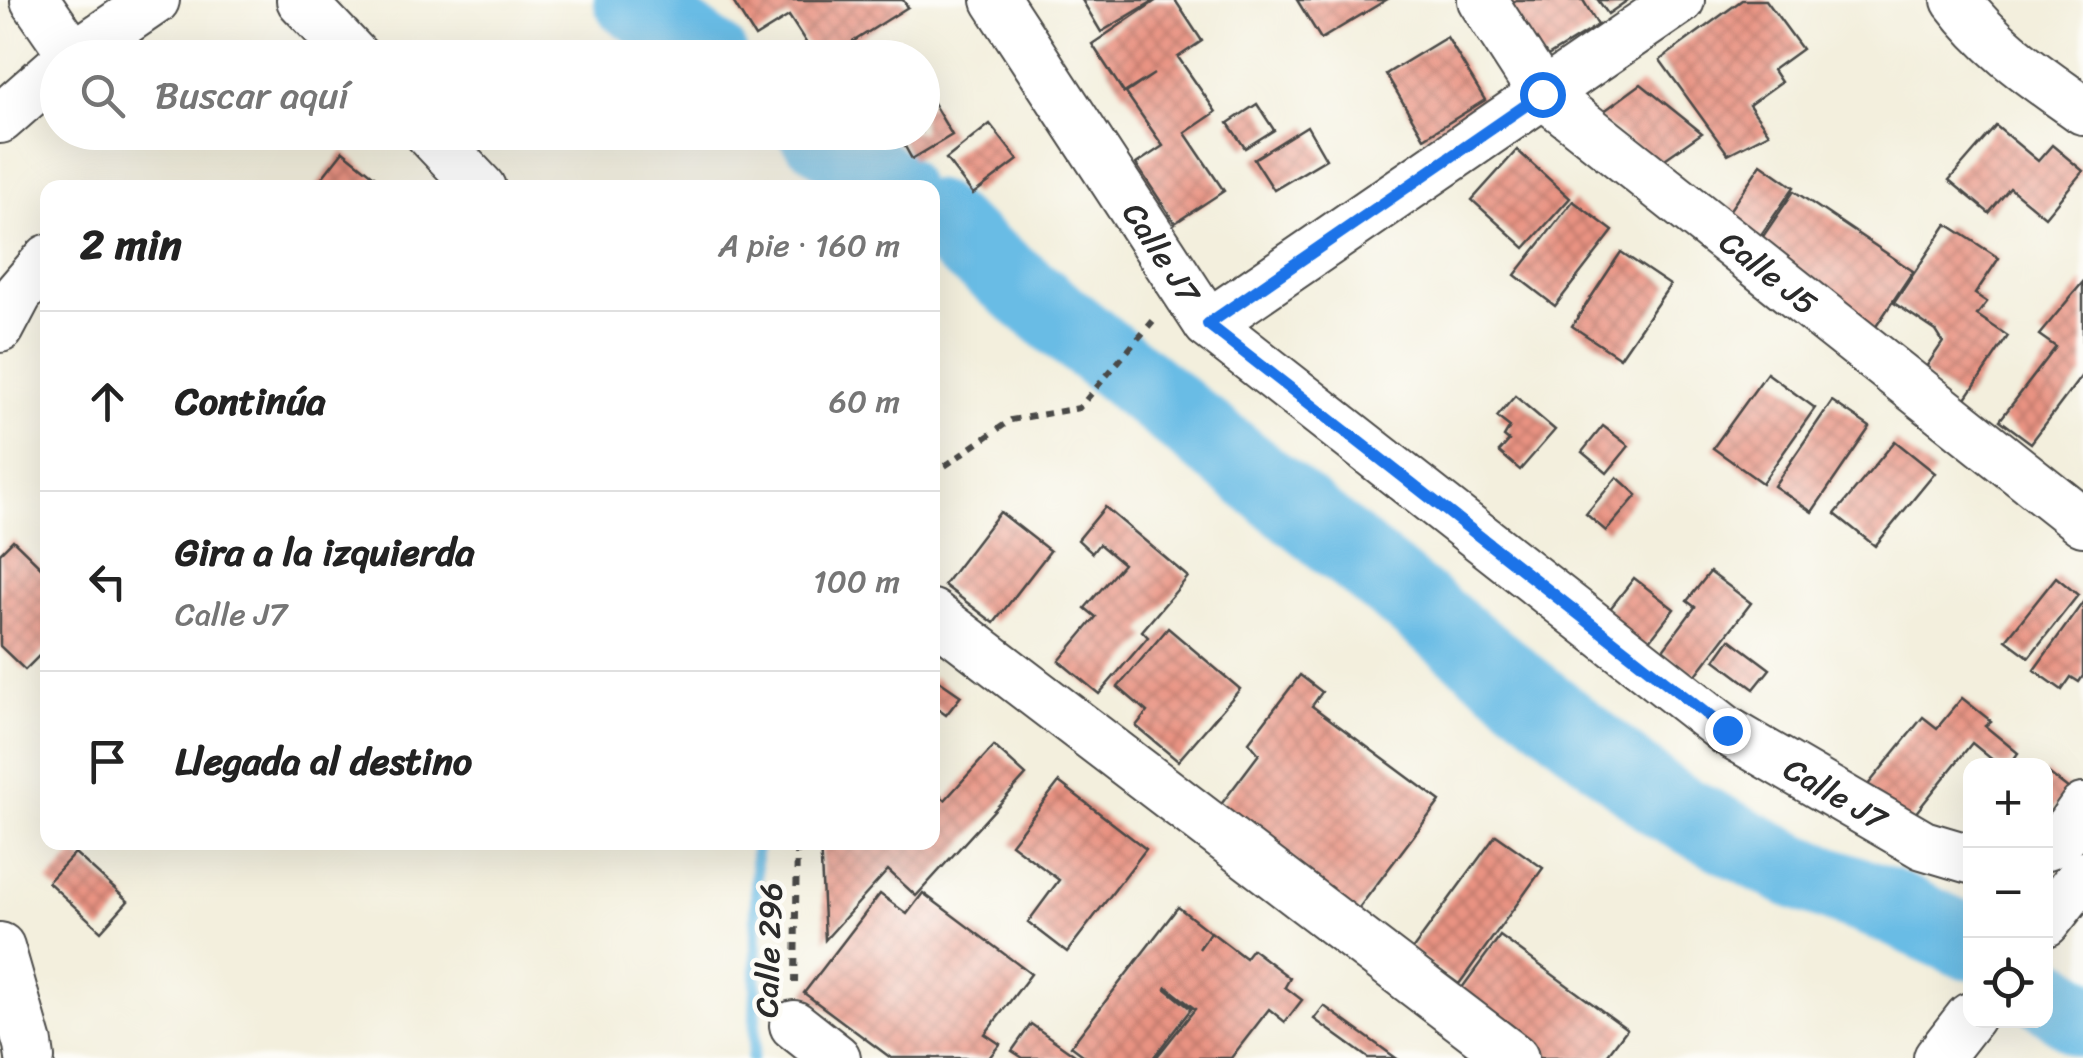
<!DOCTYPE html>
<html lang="es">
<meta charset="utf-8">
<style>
body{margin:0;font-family:Sriracha,sans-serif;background:#f6f6f6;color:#222}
.controls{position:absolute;right:30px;bottom:30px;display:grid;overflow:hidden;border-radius:20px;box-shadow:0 10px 40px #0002}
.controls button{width:90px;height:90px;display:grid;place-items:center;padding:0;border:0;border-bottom:2px solid #e0e0e0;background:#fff;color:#222;font:50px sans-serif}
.stop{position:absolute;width:30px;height:30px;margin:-22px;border:8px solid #1a73e8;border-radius:50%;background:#fff}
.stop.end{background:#1a73e8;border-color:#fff;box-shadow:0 2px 10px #0008}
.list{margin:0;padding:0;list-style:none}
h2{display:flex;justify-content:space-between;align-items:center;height:130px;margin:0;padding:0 40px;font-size:42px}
h2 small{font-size:32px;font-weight:400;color:#767676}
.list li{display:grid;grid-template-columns:65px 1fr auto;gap:30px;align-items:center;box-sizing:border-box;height:180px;padding:0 40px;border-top:2px solid #e0e0e0}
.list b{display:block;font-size:38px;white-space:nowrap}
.list p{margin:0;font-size:32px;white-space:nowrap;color:#767676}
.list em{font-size:32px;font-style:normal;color:#767676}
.icon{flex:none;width:55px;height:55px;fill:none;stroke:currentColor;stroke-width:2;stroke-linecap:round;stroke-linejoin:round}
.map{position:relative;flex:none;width:2083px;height:1058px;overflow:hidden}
.search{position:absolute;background:#fff;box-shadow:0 10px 40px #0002;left:40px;top:40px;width:900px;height:110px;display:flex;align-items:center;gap:25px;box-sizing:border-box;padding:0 35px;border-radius:55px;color:#767676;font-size:38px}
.panel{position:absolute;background:#fff;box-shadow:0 10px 40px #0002;left:40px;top:180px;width:900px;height:670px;border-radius:20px}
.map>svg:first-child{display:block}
</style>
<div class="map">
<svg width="2083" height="1058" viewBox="0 0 2083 1058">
<defs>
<pattern id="building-cross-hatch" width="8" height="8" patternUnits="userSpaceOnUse" patternTransform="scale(2.5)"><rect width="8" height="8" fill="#e99382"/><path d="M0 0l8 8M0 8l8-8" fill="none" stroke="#bd786b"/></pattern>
</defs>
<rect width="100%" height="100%" fill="#fdfcf7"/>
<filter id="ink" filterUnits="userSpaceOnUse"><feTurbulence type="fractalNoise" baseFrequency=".01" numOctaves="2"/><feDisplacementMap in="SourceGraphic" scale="20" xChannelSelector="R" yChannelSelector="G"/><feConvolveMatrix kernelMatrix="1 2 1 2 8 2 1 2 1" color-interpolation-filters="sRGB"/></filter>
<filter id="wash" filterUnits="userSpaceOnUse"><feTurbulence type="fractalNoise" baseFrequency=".0048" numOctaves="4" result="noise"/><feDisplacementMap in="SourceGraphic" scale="40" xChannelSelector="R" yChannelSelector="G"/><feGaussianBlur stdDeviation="2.25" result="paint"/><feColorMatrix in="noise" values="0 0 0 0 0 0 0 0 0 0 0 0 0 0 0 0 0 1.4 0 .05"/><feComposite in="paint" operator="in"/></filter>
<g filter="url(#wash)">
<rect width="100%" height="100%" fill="#f3efdd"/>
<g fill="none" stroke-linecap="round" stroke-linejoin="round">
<path stroke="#69bce5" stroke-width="12" d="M752 1058 754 1046 756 990V842"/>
<g stroke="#69bce5" stroke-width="75">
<path d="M631 0 711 58"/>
<path d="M816 132 892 188"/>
<path d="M932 217 1667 805 1792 870 1884 904 1970 943"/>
<path d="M2046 993 2083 1020"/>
</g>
</g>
<g id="blocks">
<g fill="url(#building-cross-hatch)">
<path d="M732 0H903L908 7 827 58H816L789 16 755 37Z"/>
<path d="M1082 0H1155L1101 32Z"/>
<path d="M1157 0H1175L1202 41 1178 57 1216 112 1185 133 1224 191 1175 223 1136 164 1163 146 1126 93 1154 74 1124 93 1092 44Z"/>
<path d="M1297 0H1386L1321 39Z"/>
<path d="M1516 0H1583L1598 25 1541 60 1507 6Z"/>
<path d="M1598 0H1628L1608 14Z"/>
<path d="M1742 0H1766L1802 49 1773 70 1781 82 1749 105 1769 133 1728 154 1660 60Z"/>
<path d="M1447 37 1485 100 1424 138 1386 74Z"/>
<path d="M1641 84 1702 133 1659 163 1596 117Z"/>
<path d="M933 103 952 135 912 159 897 132H922V109Z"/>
<path d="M1257 104 1274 130 1245 148 1228 123Z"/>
<path d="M990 124 1018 160 973 194 946 159Z"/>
<path d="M1307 126 1326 159 1274 190 1254 159Z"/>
<path d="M1996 126 2038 161 2052 145 2083 171 2045 217 2010 188 1989 213 1949 180Z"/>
<path d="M1517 150 1570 198 1525 248 1472 200Z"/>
<path d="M343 151 389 188H314Z"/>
<path d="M1761 164 1794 187 1758 239 1725 217Z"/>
<path d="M1794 191 1913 271 1873 331 1751 254Z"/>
<path d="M1573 201 1613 231 1555 306 1515 275Z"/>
<path d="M1947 224 1999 258 1975 294 1987 302 1977 315 2008 336 1964 401 1922 373 1943 342 1936 331 1894 303Z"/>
<path d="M1621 252 1670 285 1620 358 1572 326Z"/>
<path d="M2083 282V374L2031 443 2000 420 2056 347 2039 335Z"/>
<path d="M1767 373 1815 408 1762 483 1713 448Z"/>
<path d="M1515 396 1555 430 1520 470 1499 452 1509 441 1504 437 1510 427 1497 417Z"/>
<path d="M1832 401 1870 427 1812 512 1774 486Z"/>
<path d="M1603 426 1629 446 1607 473 1582 452Z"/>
<path d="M1895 441 1935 473 1875 546 1835 514Z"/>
<path d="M1617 477 1637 495 1606 531 1586 514Z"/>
<path d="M1105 507 1188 577 1142 631 1148 637 1099 694 1059 661 1096 617 1085 608 1123 564 1099 544 1092 553 1078 540Z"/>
<path d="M1000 512 1050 551 994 623 944 585Z"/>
<path d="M13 540 48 574V647L25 670 0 646V553Z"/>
<path d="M1710 572 1751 603 1695 676 1662 651 1695 607 1687 601Z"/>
<path d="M2056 577 2078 595 2029 657 2006 640Z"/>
<path d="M1634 578 1674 609 1639 654 1599 623Z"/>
<path d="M2083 602V676L2079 682 2071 677 2062 690 2034 670Z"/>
<path d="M1168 628 1240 689 1178 761 1136 726 1147 712 1118 687Z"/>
<path d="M1730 639 1770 669 1754 689 1715 660Z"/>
<path d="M1300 675 1322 692 1312 706 1440 801 1349 921 1210 819 1259 754 1249 742Z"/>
<path d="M932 676 961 696 946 715 932 705Z"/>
<path d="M1962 698 1991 721 1985 726 2018 753 2009 766H2000L1972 743 1902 830 1859 796 1923 717 1937 728Z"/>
<path d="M994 746 1026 775 916 896 888 870 825 940 820 842H932V788L945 800Z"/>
<path d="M2046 771 2069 789 2046 817Z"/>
<path d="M1059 782 1146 849 1067 952 1028 922 1059 880 1011 844Z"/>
<path d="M1496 835 1543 868 1459 984 1412 950Z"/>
<path d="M75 853 128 901 101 931 48 882Z"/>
<path d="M923 893 1031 974 985 1034 1000 1044 989 1058H891L804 993 880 894 907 914Z"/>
<path d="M1178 907 1210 932 1199 949 1211 932 1245 958 1252 949 1290 978 1285 987 1302 1000 1285 1022 1269 1009 1231 1058H1156L1195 1009 1167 987 1166 989 1191 1009 1153 1058H1087L1071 1046Z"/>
<path d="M1500 936 1627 1029 1605 1058H1518L1448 1007Z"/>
<path d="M1324 1006 1396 1058H1368L1314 1019Z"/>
<path d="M1031 1024 1079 1058H1023L1012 1051Z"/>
</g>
</g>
</g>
<g filter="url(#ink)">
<use href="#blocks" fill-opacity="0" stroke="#494846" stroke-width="2.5"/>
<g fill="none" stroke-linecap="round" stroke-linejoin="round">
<g stroke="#494846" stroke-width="52">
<g id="minor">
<path d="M35 0 73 55"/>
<path d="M301 0 356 58"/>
<path id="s1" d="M996 0 1208 324 1727 731 1923 845 1970 859"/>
<path id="s2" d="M1482 0 1542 93 2083 522"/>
<path d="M1956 0C1993 49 2034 75 2083 110"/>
<path d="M70 58 155 0"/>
<path d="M0 119 58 68"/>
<path d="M428 132 481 188"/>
<path d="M1208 324 1680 0"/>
<path d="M0 328 18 294 48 259"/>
<path d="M932 614 1514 1058"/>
<path d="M2046 846 2066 832 2083 808"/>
<path d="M2046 922 2083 875"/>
<path d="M0 947 28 1044 30 1058"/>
<path d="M794 1025 836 1058"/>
<path d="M1938 1058 1970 1017"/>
</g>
</g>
<g stroke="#494846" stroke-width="6" stroke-dasharray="8 8" stroke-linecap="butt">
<path d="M932 475 1011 420 1079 408 1153 321"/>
<path d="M795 983 797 842"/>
</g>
<use href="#minor" stroke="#fff" stroke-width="48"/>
</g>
</g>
<g fill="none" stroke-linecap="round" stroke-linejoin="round" filter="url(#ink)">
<path stroke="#1a73e8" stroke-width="12" d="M1542 94 1208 324 1727 730"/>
</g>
<g text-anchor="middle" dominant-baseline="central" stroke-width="9" stroke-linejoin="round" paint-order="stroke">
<g font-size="32" fill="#2b2b2b" stroke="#fdfcf7">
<text stroke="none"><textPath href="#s1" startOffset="302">Calle J7</textPath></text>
<text stroke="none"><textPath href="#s2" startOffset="400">Calle J5</textPath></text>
<text stroke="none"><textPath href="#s1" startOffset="1172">Calle J7</textPath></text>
<text transform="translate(769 950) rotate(-88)">Calle 296</text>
</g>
</g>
</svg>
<div class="controls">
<button>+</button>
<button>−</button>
<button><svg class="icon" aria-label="locate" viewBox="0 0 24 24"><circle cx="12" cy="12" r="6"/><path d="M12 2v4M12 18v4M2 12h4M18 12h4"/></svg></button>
</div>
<div class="stop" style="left:1542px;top:94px"></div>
<div class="stop end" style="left:1727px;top:730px"></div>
<div class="search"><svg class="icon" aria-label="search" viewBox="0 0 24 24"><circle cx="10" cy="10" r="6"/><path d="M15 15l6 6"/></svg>Buscar aquí</div>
<section class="panel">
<h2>2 min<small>A pie · 160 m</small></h2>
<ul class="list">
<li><svg class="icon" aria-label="ahead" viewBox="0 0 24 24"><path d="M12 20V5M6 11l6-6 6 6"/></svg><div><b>Continúa</b></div><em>60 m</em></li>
<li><svg class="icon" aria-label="left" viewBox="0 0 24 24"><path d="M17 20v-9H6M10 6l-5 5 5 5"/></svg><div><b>Gira a la izquierda</b><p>Calle J7</p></div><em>100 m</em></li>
<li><svg class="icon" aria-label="arrive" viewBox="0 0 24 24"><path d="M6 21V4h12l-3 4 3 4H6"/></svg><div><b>Llegada al destino</b></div></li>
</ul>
</section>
</div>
